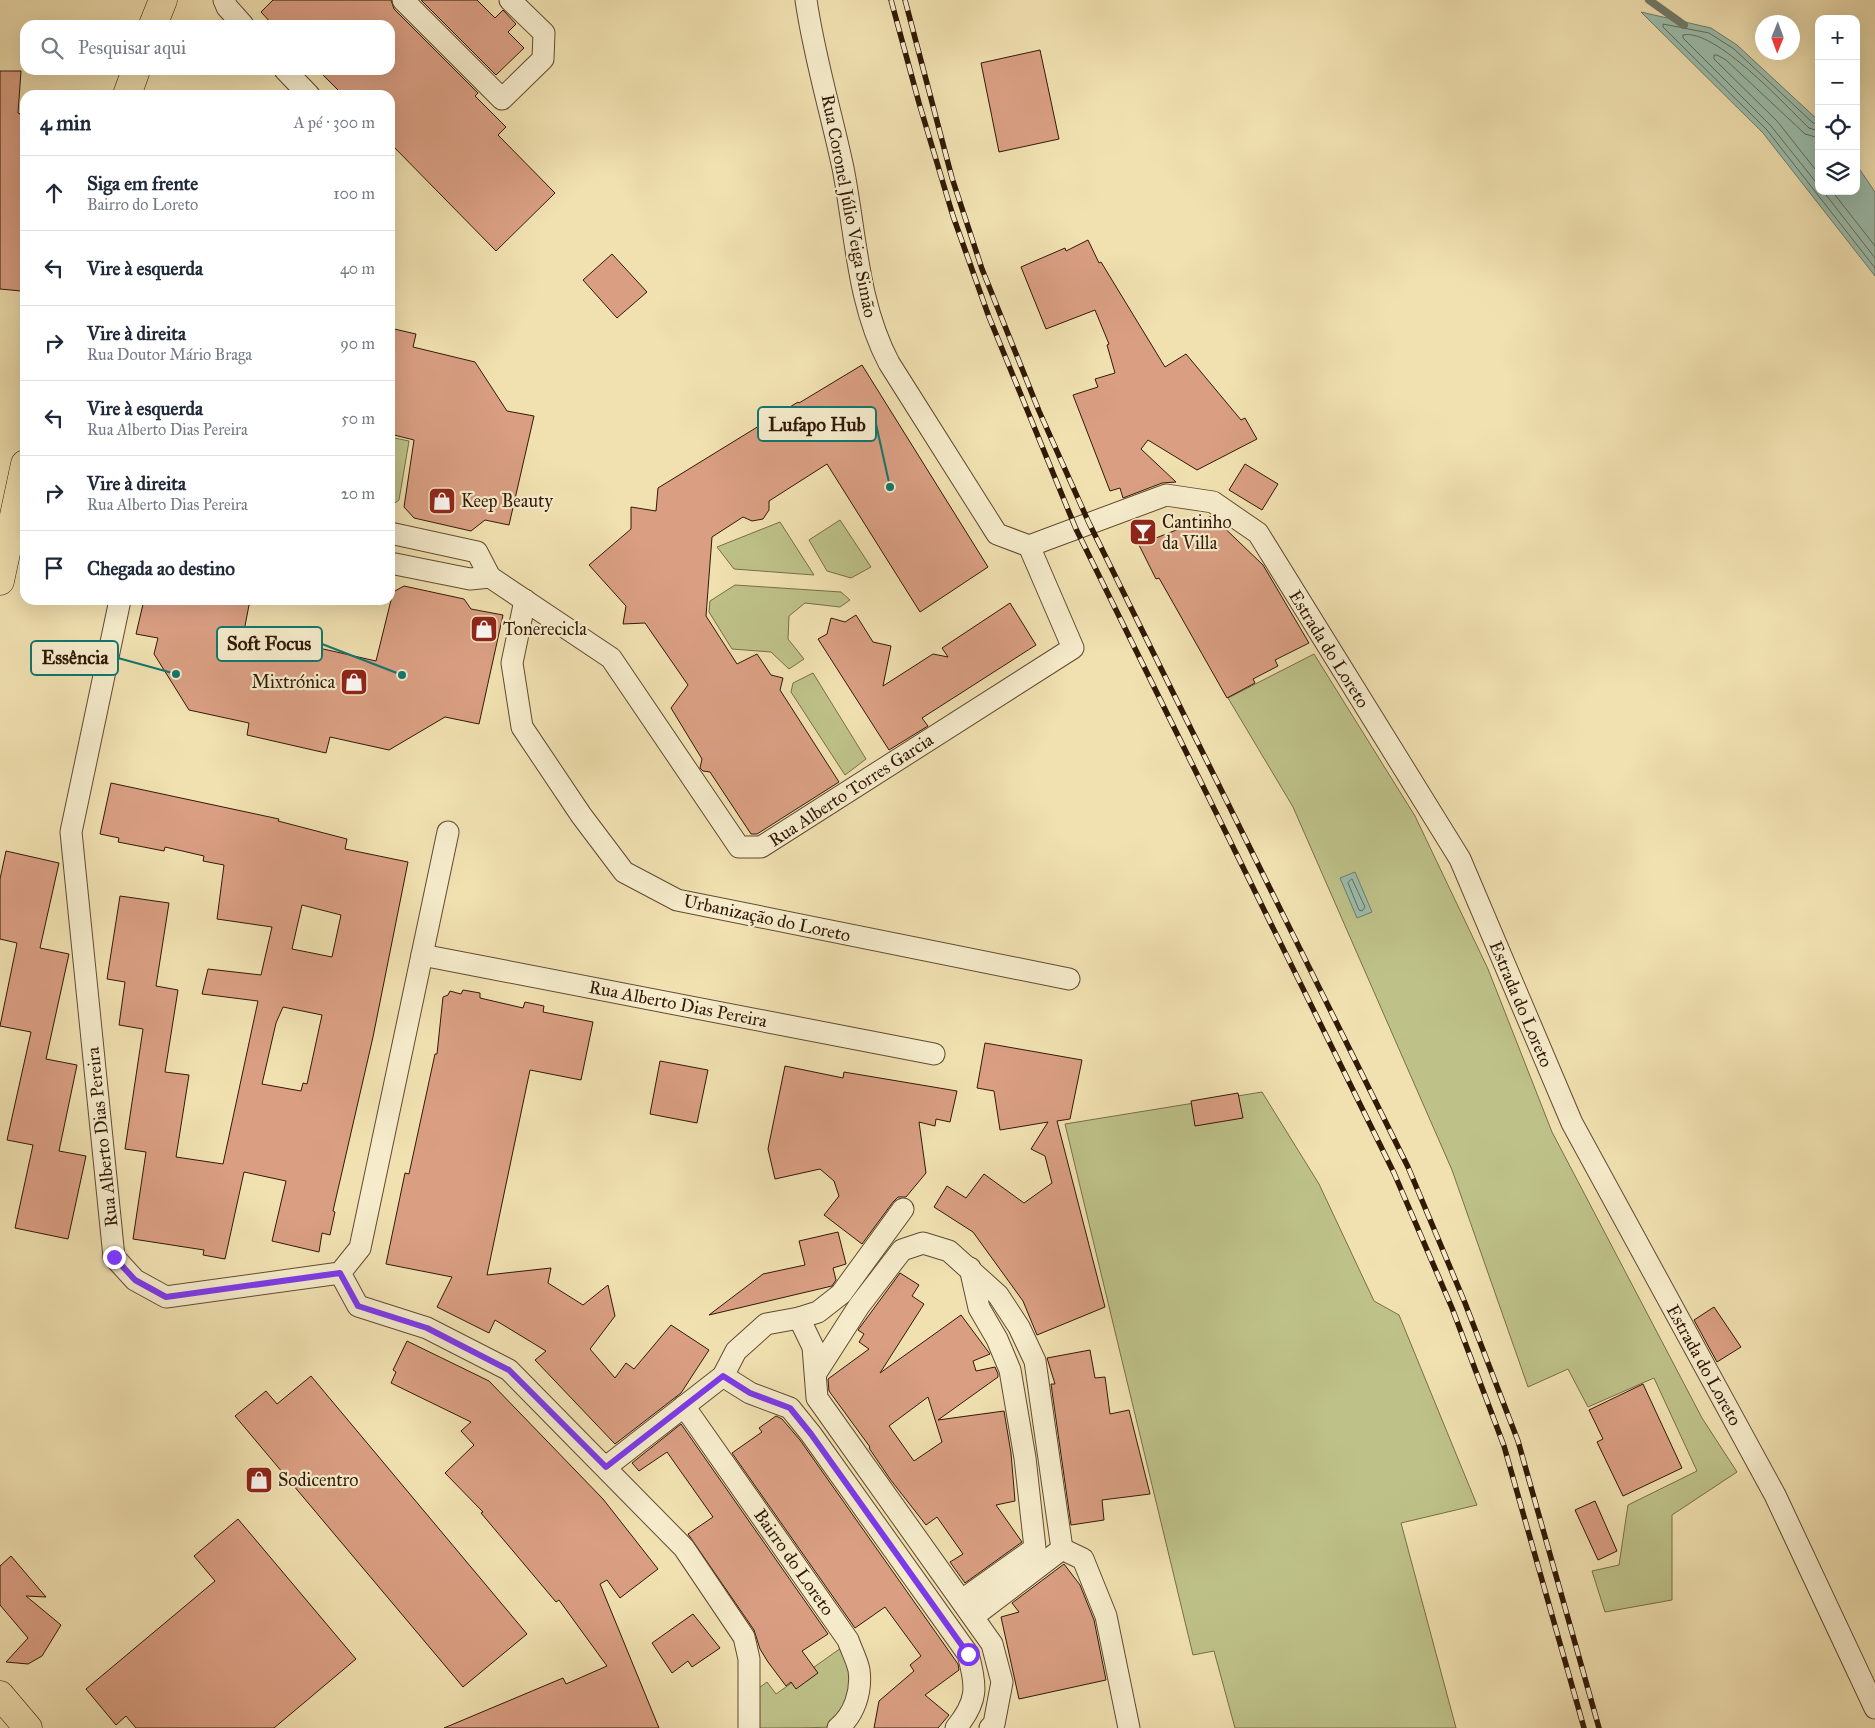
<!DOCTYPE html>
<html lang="pt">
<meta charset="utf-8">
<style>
body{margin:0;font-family:"IM FELL Great Primer",serif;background:#f2f2f3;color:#1f2937}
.controls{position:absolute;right:15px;top:15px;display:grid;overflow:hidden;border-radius:10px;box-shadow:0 5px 20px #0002}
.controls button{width:45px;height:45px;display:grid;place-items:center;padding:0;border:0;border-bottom:1px solid #e0e1e3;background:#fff;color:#1f2937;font:25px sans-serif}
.compass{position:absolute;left:1755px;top:15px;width:45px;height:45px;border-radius:50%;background:#fff;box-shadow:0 5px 20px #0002;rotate:181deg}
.stop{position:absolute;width:15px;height:15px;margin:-11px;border:4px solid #7c3aed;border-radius:50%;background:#fff}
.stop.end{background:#7c3aed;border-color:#fff;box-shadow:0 1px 5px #0008}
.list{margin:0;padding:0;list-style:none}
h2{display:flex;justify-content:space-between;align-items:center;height:65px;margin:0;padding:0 20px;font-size:21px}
h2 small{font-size:16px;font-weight:400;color:#747a83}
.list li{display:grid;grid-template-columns:32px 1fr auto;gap:15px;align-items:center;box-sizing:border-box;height:75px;padding:0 20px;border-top:1px solid #e0e1e3}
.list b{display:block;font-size:19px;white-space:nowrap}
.list p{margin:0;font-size:16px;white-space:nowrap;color:#747a83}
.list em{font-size:16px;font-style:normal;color:#747a83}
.icon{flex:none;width:28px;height:28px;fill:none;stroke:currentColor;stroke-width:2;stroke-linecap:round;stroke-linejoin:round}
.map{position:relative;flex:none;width:1875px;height:1728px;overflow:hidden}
.search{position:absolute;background:#fff;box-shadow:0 5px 20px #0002;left:20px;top:20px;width:375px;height:55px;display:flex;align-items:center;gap:12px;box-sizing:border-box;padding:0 18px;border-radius:15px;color:#747a83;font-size:19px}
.panel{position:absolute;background:#fff;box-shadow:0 5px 20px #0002;left:20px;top:90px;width:375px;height:515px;border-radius:15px}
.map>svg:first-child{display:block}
</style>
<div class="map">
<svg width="1875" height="1728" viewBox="0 0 1875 1728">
<rect width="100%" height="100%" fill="#f1e1b1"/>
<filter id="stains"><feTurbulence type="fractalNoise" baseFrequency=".004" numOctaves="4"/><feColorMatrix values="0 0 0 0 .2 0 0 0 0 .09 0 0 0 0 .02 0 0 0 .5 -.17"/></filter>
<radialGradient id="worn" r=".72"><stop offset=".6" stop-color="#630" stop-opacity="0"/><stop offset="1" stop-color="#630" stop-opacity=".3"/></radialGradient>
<g fill="#bec289" stroke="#786e48">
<path d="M390 437 409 441 399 500 395 503 390 497Z"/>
<path d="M840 520 871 567 851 578 827 571 809 540Z"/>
<path d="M780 522 814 575 734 569 717 547Z"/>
<path d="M735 585 841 592 850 600 840 607 805 603 789 616 788 639 804 659 789 669 771 652 732 649 709 612 710 601Z"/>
<path d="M1314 654 1415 816 1488 969 1552 1132 1702 1418 1737 1472 1672 1515V1600L1605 1612 1592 1571 1619 1565 1628 1505 1697 1471 1654 1378 1588 1407 1568 1369 1528 1387 1452 1170 1293 807 1228 698Z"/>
<path d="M813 673 866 759 845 775 791 692 793 683Z"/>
<path d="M1262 1092 1319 1184 1374 1301 1399 1315 1477 1505 1401 1523 1456 1728H1235L1214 1651 1193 1655 1065 1124Z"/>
<path d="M841 1648C852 1675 861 1711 828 1727 819 1728 770 1728 757 1728L756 1690 767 1682 776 1694Z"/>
</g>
<g fill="#9bbdad" stroke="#717b6a">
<path d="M1641 12 1711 28 1737 45 1819 121V191H1856V164L1875 192V276L1763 133Z"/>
<path d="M1355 872 1372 912 1357 918 1340 878Z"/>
</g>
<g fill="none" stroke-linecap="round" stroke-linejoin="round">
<g stroke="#666b5a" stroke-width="1">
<path d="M1819 124 1813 123 1734 49 1709 33 1663 24V27L1767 130 1875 268"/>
<path d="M1819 131 1809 128C1786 106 1715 28 1683 35V38L1771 126 1819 186"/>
<path d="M1819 138 1805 134 1726 60 1717 55H1714V59L1777 121 1819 174"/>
<path d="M1823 191 1875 258"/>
<path d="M1832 191 1875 246"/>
<path d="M1352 879 1365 907 1362 911 1359 910 1348 883Z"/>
</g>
<path stroke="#717b6a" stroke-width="8" d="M1649 0 1684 25"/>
</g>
<g fill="#da9f83" stroke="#311906" fill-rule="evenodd">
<path d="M273 0H391L394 9 478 93 475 96 506 127 498 135 555 193 496 251 390 143V95H343L318 70H390V25H273L261 12Z"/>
<path d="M421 0H477L495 18 503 10 516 24 508 32 524 48 496 75Z"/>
<path d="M1040 50 1059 139 999 152 981 63Z"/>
<path d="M0 71H21L18 113 25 116V239L23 240 21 291 0 289Z"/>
<path d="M1088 240 1099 263 1101 262 1165 367 1186 354 1241 420 1245 418 1257 439 1197 470 1148 440 1141 449 1176 482 1162 483 1123 498 1120 488 1110 491 1073 395 1098 387 1095 379 1115 373 1107 345 1109 344 1095 310 1046 329 1021 267 1065 248 1066 251Z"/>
<path d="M612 254 647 292 617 318 583 280Z"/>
<path d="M390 328 416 334 413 347 475 362 507 411 534 416 509 525 485 520 471 531 414 518 404 507 414 440 390 434Z"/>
<path d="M862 365 988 567 920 612 827 464 769 501V510L763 519 752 521 743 517 712 537 706 616 737 664 757 654 771 675 783 678 780 690 839 782 757 834H751L710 772 703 771 700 768 702 759 671 708 688 685 645 623 623 624 626 606 589 565 631 529V507L656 511 658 488 798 402 799 403Z"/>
<path d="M1245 464 1278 484 1262 510 1229 490Z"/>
<path d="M1212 516 1263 565 1309 643 1275 660 1278 666 1253 679 1255 683 1227 698 1159 578 1156 579 1130 527 1149 520 1156 538Z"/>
<path d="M404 586 464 599 471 609 503 615 479 724 445 717 389 750 330 737 326 753 247 735 249 723 189 710 154 654 158 638 136 634 144 600H250L244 631 376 661 393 592Z"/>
<path d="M1010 603 1036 645 922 718 928 726 889 750 818 639 827 634 831 618 845 622 856 615 873 642 891 646 883 686 933 654 948 657 942 648Z"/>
<path d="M111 783 279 819 278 821 347 839 345 849 408 862 373 1037 333 1211 335 1212 330 1235 322 1233 319 1252 272 1241 286 1181 244 1172 225 1259 203 1255 204 1250 133 1239 146 1152 125 1149 143 1029 119 1025 125 982 107 979 120 896 169 903 156 986 178 990 165 1072 189 1075 176 1157 223 1164 258 1001 202 994 208 969 261 975 272 927 217 919 224 865 203 861 204 856 165 847 164 851 118 842 119 838 100 834ZM302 905 341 915 332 957 292 949ZM283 1007 322 1015 307 1084 303 1083 301 1091 262 1084 276 1023Z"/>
<path d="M6 851 59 863 40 948 69 954 46 1059 77 1065 59 1151 86 1156 68 1239 15 1228 33 1145 7 1140 31 1032 0 1026 17 943 0 939V879Z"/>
<path d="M463 990 480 993V998L523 1008 525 1002 544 1006 543 1012 593 1022 581 1080 530 1070 487 1275 551 1268 548 1283 583 1305 608 1285 615 1316 590 1349 615 1378 626 1363 634 1369 671 1325 709 1350 681 1393 615 1444 535 1360 546 1351 495 1320 489 1333 437 1307 452 1277 386 1264 405 1173 409 1174 435 1054H437L443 997 448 995 450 991 461 994Z"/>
<path d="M985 1043 1082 1060 1070 1119 1057 1121 1105 1307 1037 1335 1023 1301 973 1232 934 1207 947 1186 966 1198 984 1174 1024 1203 1052 1183 1045 1156 1031 1149 1048 1122 1000 1130 994 1091 977 1088Z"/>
<path d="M660 1061 708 1070 697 1123 650 1114Z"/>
<path d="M785 1066 843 1078 844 1072 957 1091 950 1122 936 1119 935 1126 919 1122 926 1173 906 1197H898L893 1202 862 1244 824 1215 839 1196 834 1181 820 1169 775 1179 768 1149Z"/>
<path d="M1238 1093 1243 1118 1195 1126 1191 1101Z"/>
<path d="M838 1232 846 1264 833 1268 836 1280 832 1286 709 1315 763 1274 805 1265 799 1241Z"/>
<path d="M900 1273 919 1285 912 1296 924 1304 880 1373 961 1315 990 1354 973 1361 976 1371 995 1367 998 1374V1377L938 1420 1004 1411 1011 1453 1015 1501 996 1505 1022 1542 965 1583 950 1562 963 1554 937 1517 926 1525 890 1479 869 1448 870 1447 829 1391 828 1379 869 1349 859 1342 864 1334 858 1330ZM928 1397 942 1442 914 1461 889 1426Z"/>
<path d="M1714 1307 1741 1347 1717 1362 1694 1320Z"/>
<path d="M407 1341 489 1381 603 1499 658 1569 620 1598 607 1580 600 1584 659 1728H444L563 1678 566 1684 607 1666 559 1600 556 1602 481 1513 483 1512 445 1473 474 1445 461 1431 471 1422 391 1383 396 1372 393 1370Z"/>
<path d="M1090 1350 1095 1378 1105 1377 1110 1414 1129 1410 1150 1494 1102 1500 1104 1520 1071 1525 1051 1384H1055L1047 1358Z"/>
<path d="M311 1376 527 1634 463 1687 235 1416 266 1391 277 1404Z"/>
<path d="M1643 1384 1682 1468 1623 1496 1597 1442 1603 1439 1589 1410Z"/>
<path d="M776 1416 782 1419 800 1440 958 1664 959 1670 925 1695 949 1715 938 1728H874L879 1701 914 1671 910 1665 921 1656 885 1607 855 1628 732 1453 762 1432 759 1428Z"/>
<path d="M681 1424 828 1634 802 1651 818 1673 796 1689 791 1682 786 1686 768 1662 760 1649 754 1630 688 1534 713 1517 667 1452 639 1471 632 1463Z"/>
<path d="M1595 1501 1617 1551 1598 1560 1575 1510Z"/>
<path d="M238 1519 356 1659 274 1728H136L126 1716 116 1725 86 1689 215 1581 194 1556Z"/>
<path d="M11 1556 46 1597 26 1596 61 1625 42 1656 28 1664 6 1662 28 1638 0 1605V1566Z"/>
<path d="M1064 1564 1080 1585 1094 1620 1106 1680 1019 1699 1001 1617 1019 1612 1012 1603Z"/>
<path d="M693 1614 720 1648 692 1667 688 1661 672 1673 652 1643Z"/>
</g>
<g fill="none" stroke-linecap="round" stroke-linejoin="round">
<g stroke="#614b31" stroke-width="23">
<g id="minor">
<path d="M224 0 227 7 243 25"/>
<path d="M403 0 502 99 543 59 544 33 510 0"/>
<path d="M285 70 309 95"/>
<path d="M390 533 477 552 490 577 611 658 739 847H761L1073 648 1029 546 997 534 889 363C857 302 856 234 843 168 831 112 814 56 806 0"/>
<path d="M1029 546 1166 495 1213 502 1258 533 1460 859 1572 1123 1775 1495 1875 1708"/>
<path d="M390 563 470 579 490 577"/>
<path d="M120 600 71 832 114 1257 135 1280 166 1297 340 1273 360 1248 448 832"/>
<path d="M525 600 512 663 522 727 581 815 624 872 677 900 1069 979"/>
<path d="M422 955 934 1054"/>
<path d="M340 1273 358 1306 427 1328 509 1370 684 1548 744 1637 749 1659V1728"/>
<path d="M799 1318 813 1347 817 1398 992 1644 1002 1682 994 1724 990 1728"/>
<path d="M816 1373 859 1306 902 1250 923 1243 949 1251 998 1295 1019 1327 1035 1361 1062 1549"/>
<path d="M723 1376 750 1393 790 1408 811 1434 968 1654C977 1687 978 1701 956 1728"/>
<path d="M684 1406 848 1640C851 1649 857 1660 859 1670 862 1692 854 1715 838 1728"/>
<path d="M606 1467 723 1376 736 1351 766 1324 799 1318 818 1312 841 1294 903 1209"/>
<path d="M962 1600 1035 1548 1025 1458 1010 1370 997 1339 979 1308 970 1268"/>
<path d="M974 1616 1062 1549 1083 1559 1106 1616 1129 1728"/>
</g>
</g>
<g stroke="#311906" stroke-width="29">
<g id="primary">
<path d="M153 25 163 0"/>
<path d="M127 95 136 70"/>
<path d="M0 581 25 464"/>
<path d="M0 1695 28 1728"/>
</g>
</g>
<use href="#minor" stroke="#f6eccc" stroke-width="21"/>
<use href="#primary" stroke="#f1e1b1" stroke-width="28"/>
<g stroke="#311906" stroke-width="5.5">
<g id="rail">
<path d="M891 0 919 103 953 216 989 317 1076 529 1394 1173 1452 1308 1504 1446 1584 1728"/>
<path d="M905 0 952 178 982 269 1039 411 1089 523 1408 1167 1465 1303 1518 1441 1599 1728"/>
</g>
</g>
<use href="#rail" stroke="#f6eccc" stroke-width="4" stroke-dasharray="11" stroke-linecap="butt"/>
</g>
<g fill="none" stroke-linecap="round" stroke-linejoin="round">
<path stroke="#7c3aed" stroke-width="6" d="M114 1257 135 1280 166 1297 340 1273 358 1306 427 1328 509 1370 606 1467 723 1376 750 1393 790 1408 811 1434 968 1654"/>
</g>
<defs>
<g id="shop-square" transform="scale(1.4375)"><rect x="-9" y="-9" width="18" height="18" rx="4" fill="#8f2418" stroke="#f6eccc"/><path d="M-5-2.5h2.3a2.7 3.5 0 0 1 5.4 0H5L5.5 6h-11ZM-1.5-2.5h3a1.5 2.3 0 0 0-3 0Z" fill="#fff"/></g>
<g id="bar-square" transform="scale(1.4375)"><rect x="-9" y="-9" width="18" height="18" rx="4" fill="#8f2418" stroke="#f6eccc"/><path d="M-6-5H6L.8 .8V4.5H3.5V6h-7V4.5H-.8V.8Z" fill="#fff"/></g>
</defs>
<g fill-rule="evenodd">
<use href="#shop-square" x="442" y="501"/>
<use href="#bar-square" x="1143" y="532"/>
<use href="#shop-square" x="484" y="629"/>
<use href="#shop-square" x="354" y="682"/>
<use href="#shop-square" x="259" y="1480"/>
</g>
<g text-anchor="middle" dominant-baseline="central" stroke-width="4.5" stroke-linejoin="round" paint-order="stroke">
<g font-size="18" fill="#311906" stroke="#f6eccc">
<text transform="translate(849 206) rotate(79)">Rua Coronel Júlio Veiga Simão</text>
<text transform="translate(1329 649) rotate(58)">Estrada do Loreto</text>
<text transform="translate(851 790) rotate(-33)">Rua Alberto Torres Garcia</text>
<text transform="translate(767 918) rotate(12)">Urbanização do Loreto</text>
<text transform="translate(678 1004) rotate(11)">Rua Alberto Dias Pereira</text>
<text transform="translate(1521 1004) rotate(67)">Estrada do Loreto</text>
<text transform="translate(102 1137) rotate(-96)">Rua Alberto Dias Pereira</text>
<text transform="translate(1704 1365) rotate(61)">Estrada do Loreto</text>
<text transform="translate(794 1562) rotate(55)">Bairro do Loreto</text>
</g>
<g font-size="18" fill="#311906" stroke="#f6eccc" text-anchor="start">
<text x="461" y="501">Keep Beauty</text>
<text x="1162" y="522">Cantinho<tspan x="1162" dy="21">da Villa</tspan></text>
<text x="503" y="629">Tonerecicla</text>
<text x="335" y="682" text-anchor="end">Mixtrónica</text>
<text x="278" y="1480">Sodicentro</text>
</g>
</g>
<path fill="none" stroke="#0f766e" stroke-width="2" d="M890 487L876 424M402 675L322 644M176 674L118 658"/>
<g fill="#0f766e" stroke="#f6eccc" stroke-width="2">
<circle cx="890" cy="487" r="5"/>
<circle cx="402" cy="675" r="5"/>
<circle cx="176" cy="674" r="5"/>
</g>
<g fill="#f6eccc" stroke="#0f766e" stroke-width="2">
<rect x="758" y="407" width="118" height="34" rx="5"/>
<rect x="217" y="627" width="105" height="34" rx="5"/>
<rect x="31" y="641" width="87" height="34" rx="5"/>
</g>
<g font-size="19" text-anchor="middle" font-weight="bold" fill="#311906">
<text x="817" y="431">Lufapo Hub</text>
<text x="269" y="650">Soft Focus</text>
<text x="75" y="664">Essência</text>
</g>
<rect width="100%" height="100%" filter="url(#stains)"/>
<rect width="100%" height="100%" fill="url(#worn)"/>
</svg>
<div class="controls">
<button>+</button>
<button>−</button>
<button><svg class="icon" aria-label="locate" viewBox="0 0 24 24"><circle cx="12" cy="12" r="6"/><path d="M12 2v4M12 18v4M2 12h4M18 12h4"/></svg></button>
<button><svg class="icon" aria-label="layers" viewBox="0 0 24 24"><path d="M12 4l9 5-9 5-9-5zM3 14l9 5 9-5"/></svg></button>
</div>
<svg class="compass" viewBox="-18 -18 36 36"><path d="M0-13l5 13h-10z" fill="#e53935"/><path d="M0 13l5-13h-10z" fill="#747a83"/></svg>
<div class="stop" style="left:968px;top:1654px"></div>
<div class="stop end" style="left:114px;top:1257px"></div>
<div class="search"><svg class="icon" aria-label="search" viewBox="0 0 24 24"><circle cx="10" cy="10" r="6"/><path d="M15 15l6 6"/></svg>Pesquisar aqui</div>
<section class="panel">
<h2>4 min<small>A pé · 300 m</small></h2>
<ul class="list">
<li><svg class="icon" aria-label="ahead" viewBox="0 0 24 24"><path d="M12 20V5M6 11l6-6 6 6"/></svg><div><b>Siga em frente</b><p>Bairro do Loreto</p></div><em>100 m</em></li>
<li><svg class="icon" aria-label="left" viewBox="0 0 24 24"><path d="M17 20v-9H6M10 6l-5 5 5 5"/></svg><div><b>Vire à esquerda</b></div><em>40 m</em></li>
<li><svg class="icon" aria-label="right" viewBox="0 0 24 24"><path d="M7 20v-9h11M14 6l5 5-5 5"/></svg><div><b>Vire à direita</b><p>Rua Doutor Mário Braga</p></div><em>90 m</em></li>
<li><svg class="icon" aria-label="left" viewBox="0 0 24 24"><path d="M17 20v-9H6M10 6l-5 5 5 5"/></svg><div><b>Vire à esquerda</b><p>Rua Alberto Dias Pereira</p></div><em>50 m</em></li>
<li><svg class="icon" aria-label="right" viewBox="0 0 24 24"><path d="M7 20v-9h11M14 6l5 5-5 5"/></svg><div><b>Vire à direita</b><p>Rua Alberto Dias Pereira</p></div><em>20 m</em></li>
<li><svg class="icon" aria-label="arrive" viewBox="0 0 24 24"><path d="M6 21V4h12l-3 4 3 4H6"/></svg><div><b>Chegada ao destino</b></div></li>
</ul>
</section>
</div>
